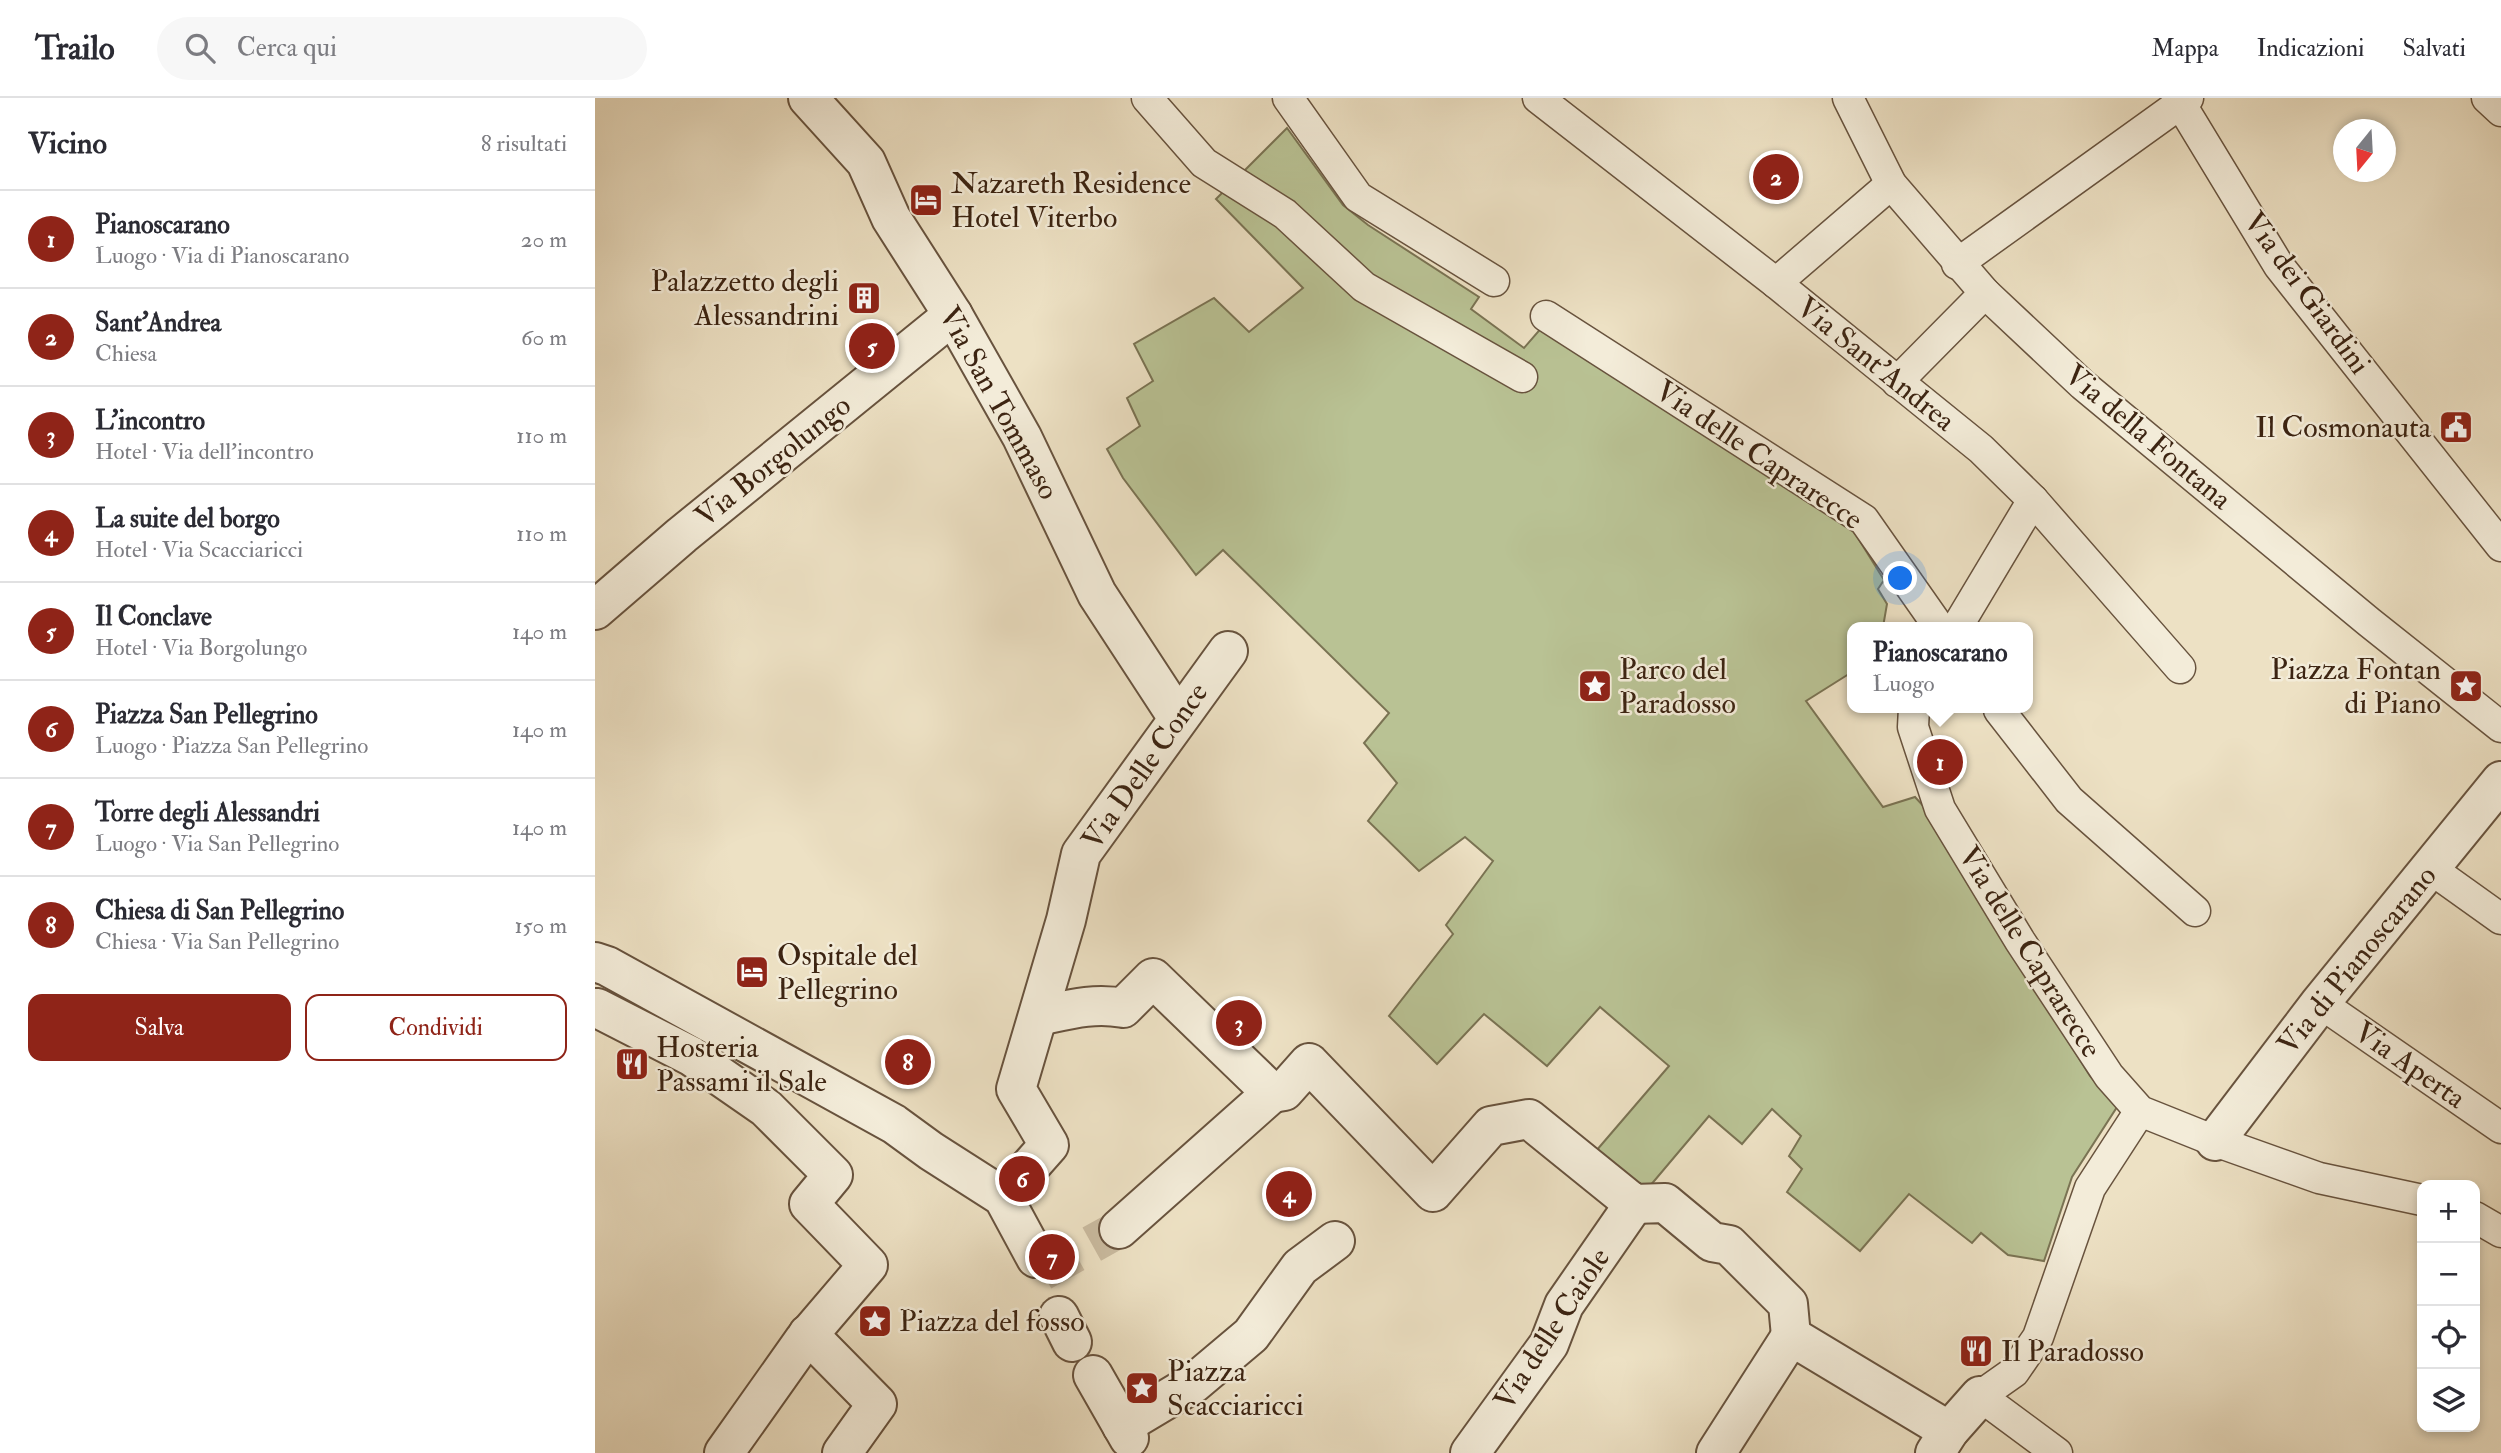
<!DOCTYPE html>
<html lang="it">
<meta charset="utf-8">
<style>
body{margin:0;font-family:"IM FELL Double Pica",serif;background:#f7f7f7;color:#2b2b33}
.controls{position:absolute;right:21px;bottom:21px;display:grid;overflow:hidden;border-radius:14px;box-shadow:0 4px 10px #0003}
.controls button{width:63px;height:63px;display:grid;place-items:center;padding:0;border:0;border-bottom:2px solid #e1e1e2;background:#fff;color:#2b2b33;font:35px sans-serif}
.compass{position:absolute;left:1738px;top:21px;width:63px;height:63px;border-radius:50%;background:#fff;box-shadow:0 4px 10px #0003;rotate:198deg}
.you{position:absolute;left:1306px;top:481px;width:24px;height:24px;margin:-18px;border:5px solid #fff;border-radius:50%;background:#1a73e8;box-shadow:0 0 0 10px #1a73e833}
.badge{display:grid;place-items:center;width:46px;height:46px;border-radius:50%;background:#8f2418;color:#fff;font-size:23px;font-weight:700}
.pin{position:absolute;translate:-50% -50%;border:4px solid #fff;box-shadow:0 2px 7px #0006}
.popup{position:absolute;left:1252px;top:524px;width:186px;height:91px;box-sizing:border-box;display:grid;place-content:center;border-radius:14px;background:#fff;filter:drop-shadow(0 2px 5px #0005);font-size:23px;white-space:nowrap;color:#7c7c81}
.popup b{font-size:26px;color:#2b2b33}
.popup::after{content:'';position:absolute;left:50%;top:100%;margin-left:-14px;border:14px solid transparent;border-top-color:#fff}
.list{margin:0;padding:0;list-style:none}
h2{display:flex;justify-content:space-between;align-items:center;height:91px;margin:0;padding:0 28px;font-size:30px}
h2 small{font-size:23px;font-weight:400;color:#7c7c81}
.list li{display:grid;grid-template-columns:46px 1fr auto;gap:21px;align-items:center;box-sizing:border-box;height:98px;padding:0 28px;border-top:2px solid #e1e1e2}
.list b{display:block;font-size:26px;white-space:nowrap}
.list p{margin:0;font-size:23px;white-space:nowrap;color:#7c7c81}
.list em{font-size:23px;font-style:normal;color:#7c7c81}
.actions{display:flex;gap:14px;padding:21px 28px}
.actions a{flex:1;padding:16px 0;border:2px solid #8f2418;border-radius:14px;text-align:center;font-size:24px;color:#8f2418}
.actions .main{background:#8f2418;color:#fff}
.icon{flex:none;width:38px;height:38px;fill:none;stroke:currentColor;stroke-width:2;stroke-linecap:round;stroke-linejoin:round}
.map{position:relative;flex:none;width:1906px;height:1355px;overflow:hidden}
header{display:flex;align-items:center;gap:42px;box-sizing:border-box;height:98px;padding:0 35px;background:#fff;border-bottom:2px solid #e1e1e2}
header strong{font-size:33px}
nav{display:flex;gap:38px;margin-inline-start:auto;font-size:24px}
.search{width:490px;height:63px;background:#f7f7f7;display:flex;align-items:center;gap:18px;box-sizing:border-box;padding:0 24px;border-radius:38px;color:#7c7c81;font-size:26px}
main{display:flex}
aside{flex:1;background:#fff}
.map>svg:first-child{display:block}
</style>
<header>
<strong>Trailo</strong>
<div class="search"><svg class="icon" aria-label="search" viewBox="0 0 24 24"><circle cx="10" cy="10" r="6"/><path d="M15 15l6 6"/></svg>Cerca qui</div>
<nav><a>Mappa</a><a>Indicazioni</a><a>Salvati</a></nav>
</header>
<main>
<aside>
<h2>Vicino<small>8 risultati</small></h2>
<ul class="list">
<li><span class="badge">1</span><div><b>Pianoscarano</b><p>Luogo · Via di Pianoscarano</p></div><em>20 m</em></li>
<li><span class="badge">2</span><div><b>Sant'Andrea</b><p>Chiesa</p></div><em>60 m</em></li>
<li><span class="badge">3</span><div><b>L'incontro</b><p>Hotel · Via dell'incontro</p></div><em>110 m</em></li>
<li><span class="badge">4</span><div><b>La suite del borgo</b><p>Hotel · Via Scacciaricci</p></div><em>110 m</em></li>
<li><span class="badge">5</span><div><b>Il Conclave</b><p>Hotel · Via Borgolungo</p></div><em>140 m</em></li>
<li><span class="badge">6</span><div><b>Piazza San Pellegrino</b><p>Luogo · Piazza San Pellegrino</p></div><em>140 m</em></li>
<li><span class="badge">7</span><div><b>Torre degli Alessandri</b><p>Luogo · Via San Pellegrino</p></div><em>140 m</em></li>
<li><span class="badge">8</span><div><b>Chiesa di San Pellegrino</b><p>Chiesa · Via San Pellegrino</p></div><em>150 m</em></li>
</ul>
<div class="actions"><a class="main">Salva</a><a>Condividi</a></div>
</aside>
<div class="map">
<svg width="1906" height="1355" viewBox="0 0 1906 1355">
<rect width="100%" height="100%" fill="#ede1c4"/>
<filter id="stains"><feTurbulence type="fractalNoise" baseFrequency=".00286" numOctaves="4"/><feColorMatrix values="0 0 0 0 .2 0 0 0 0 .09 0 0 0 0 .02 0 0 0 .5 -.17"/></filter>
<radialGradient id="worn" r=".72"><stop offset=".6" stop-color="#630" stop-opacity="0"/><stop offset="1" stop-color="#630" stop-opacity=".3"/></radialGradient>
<path fill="#b9c294" stroke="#7a7353" stroke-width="2" d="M692 30 748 107 773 127 884 199 876 211 929 250 948 228 1258 432 1289 482 1283 491 1292 506 1288 529H1258L1257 574 1211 603 1288 709 1320 699 1332 712 1412 846 1495 978 1522 1009 1477 1079 1449 1163 1413 1157 1386 1135 1377 1145 1314 1096 1265 1153 1192 1094 1207 1071 1194 1058 1206 1038 1177 1011 1147 1046 1114 1018 1049 1095 1001 1053 1074 968 1005 909 952 968 889 916 842 966 794 918 858 836 851 827 898 763 870 739 824 773 773 723 802 685 769 645 794 615 628 452 601 477 528 380 512 351 545 328 532 300 558 283 539 246 619 200 654 234 708 190 621 101Z"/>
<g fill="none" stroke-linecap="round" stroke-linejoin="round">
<path stroke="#cabba0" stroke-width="38" stroke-dasharray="38 19" stroke-linecap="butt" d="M447 1174 524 1131"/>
<g stroke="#68533e" stroke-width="33">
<g id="service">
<path d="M552 0 609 65 690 116 769 189 927 279"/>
<path d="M693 0 763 99 899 183"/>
<path d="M943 0 1181 185 1386 351 1438 402 1585 570"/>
<path d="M1253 0 1296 86 1390 195 1488 287 1774 524 1906 629"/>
<path d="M1582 0 1684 168 1906 448"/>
<path d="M1892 0 1906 13"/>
<path d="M1362 166 1593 0"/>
<path d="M1181 185 1296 86"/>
<path d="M951 218 1269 422 1344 529"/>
<path d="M1302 284 1390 195"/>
<path d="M1362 529 1438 402"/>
<path d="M1319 610 1318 629 1345 711 1425 843 1514 978 1545 1013 1620 1043 1724 1080 1827 1102"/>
<path d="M1404 612 1474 702 1600 813"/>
<path d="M1836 771 1906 821"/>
<path d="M1725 905 1906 1030"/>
<path d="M1880 1119 1906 1134"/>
<path d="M1462 1355 1385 1298 1419 1274 1443 1239 1495 1090 1545 1013"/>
</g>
</g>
<g stroke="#68533e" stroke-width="42">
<g id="pedestrian">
<path d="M213 0 271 64 296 120 358 217 427 339 502 496 583 620"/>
<path d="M0 512 87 437 358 217"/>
<path d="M0 864 12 868 299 1026 336 1053 408 1099 441 1160"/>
<path d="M2 910 96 958 171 1010 238 1077 214 1106 273 1167 209 1242 129 1355"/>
<path d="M444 918C472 912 499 904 528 910L558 880 677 995"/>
<path d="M677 995 689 993 714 965 838 1094 896 1028 934 1021 1039 1106 1070 1105 1117 1144 1134 1147 1193 1206 1196 1238 1354 1333"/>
<path d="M408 1099 454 1047 421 991 471 822 486 756 633 553"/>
<path d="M524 1131 677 995"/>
<path d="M464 1218 477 1244"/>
<path d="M213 1236 282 1306 247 1355"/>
<path d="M498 1277 534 1340"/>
<path d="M527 1328 599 1285 656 1237 705 1169 740 1143"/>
<path d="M875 1355 954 1246 969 1207 1039 1106"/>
<path d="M1121 1355 1196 1238"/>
<path d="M1340 1355 1354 1333 1385 1298"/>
</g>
</g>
<g stroke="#68533e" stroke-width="42">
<path id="minor" d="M1620 1043 1725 905 1906 683"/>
</g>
<use href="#service" stroke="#f3ecd9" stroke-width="30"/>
<use href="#pedestrian" stroke="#f3ecd9" stroke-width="38"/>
<use href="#minor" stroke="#f3ecd9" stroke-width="38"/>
</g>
<defs>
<g id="hotel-square" transform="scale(1.75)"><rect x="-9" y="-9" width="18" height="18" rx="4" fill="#8f2418" stroke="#f3ecd9"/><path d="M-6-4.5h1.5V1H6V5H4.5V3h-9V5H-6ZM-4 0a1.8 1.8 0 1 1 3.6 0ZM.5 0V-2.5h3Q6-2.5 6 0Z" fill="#fff"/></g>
<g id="building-square" transform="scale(1.75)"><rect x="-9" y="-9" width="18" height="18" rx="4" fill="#8f2418" stroke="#f3ecd9"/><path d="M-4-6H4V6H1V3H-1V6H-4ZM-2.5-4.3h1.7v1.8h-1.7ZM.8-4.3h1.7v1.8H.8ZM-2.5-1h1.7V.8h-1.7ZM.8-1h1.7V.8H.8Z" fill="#fff"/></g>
<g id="civic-square" transform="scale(1.75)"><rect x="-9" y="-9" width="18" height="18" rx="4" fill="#8f2418" stroke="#f3ecd9"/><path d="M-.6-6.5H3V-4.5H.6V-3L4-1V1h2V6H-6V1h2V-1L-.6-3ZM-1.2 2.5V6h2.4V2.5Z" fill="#fff"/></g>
<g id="sight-square" transform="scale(1.75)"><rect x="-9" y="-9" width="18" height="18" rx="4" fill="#8f2418" stroke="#f3ecd9"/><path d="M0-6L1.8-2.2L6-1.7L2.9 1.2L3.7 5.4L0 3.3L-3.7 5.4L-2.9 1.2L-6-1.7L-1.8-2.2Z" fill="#fff"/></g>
<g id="restaurant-square" transform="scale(1.75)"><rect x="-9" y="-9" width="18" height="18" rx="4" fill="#8f2418" stroke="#f3ecd9"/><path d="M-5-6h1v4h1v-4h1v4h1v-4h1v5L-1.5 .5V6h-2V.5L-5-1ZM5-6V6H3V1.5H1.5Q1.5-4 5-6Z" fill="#fff"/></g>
</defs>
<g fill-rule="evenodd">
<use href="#hotel-square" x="331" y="102"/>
<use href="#building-square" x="269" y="200"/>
<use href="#civic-square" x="1861" y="329"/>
<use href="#sight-square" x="1000" y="588"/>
<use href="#sight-square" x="1871" y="588"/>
<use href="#hotel-square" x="157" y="874"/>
<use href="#restaurant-square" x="37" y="966"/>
<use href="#sight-square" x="280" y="1223"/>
<use href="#restaurant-square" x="1381" y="1253"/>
<use href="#sight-square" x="547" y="1290"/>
</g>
<g text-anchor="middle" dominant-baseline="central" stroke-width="5" stroke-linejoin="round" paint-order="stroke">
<g font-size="30" fill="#3c2412" stroke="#f3ecd9" text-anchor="start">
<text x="356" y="85">Nazareth Residence<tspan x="356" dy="34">Hotel Viterbo</tspan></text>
<text x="244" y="183" text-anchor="end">Palazzetto degli<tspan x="244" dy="34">Alessandrini</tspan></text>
<text x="1836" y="329" text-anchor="end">Il Cosmonauta</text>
<text x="1024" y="571">Parco del<tspan x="1024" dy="34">Paradosso</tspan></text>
<text x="1846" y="571" text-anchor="end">Piazza Fontan<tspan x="1846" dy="34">di Piano</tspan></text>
<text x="182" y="857">Ospitale del<tspan x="182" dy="34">Pellegrino</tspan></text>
<text x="61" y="949">Hosteria<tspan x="61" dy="34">Passami il Sale</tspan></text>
<text x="304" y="1223">Piazza del fosso</text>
<text x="1406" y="1253">Il Paradosso</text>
<text x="572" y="1273">Piazza<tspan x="572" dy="34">Scacciaricci</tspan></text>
</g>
<g font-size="30" fill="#3c2412" stroke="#f3ecd9">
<text transform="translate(1712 195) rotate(54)">Via dei Giardini</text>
<text transform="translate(1281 266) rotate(39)">Via Sant'Andrea</text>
<text transform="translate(404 305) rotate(61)">Via San Tommaso</text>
<text transform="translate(1553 339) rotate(40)">Via della Fontana</text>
<text transform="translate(1164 357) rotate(34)">Via delle Caprarecce</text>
<text transform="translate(178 363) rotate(-39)">Via Borgolungo</text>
<text transform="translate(550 668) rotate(-55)">Via Delle Conce</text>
<text transform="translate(1435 854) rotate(58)">Via delle Caprarecce</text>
<text transform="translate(1762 862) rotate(-51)">Via di Pianoscarano</text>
<text transform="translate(1815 967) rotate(35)">Via Aperta</text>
<text transform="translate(957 1231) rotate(-57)">Via delle Caiole</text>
</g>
</g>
<rect width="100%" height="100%" filter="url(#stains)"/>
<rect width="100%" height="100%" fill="url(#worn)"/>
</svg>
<div class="controls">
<button>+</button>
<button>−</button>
<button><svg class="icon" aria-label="locate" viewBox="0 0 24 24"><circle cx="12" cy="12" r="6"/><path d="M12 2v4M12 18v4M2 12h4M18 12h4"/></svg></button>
<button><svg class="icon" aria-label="layers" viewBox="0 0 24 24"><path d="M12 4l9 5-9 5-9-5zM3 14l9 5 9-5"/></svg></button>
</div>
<svg class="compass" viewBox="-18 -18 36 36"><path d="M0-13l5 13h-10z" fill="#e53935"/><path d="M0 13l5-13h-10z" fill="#7c7c81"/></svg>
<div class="you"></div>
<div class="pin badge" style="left:1345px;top:664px">1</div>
<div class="popup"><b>Pianoscarano</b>Luogo</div>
<div class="pin badge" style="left:1181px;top:79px">2</div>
<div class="pin badge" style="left:644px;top:925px">3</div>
<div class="pin badge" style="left:694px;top:1096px">4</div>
<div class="pin badge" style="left:277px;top:248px">5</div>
<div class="pin badge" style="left:427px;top:1081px">6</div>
<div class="pin badge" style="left:457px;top:1159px">7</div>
<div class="pin badge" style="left:313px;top:964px">8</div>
</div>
</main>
